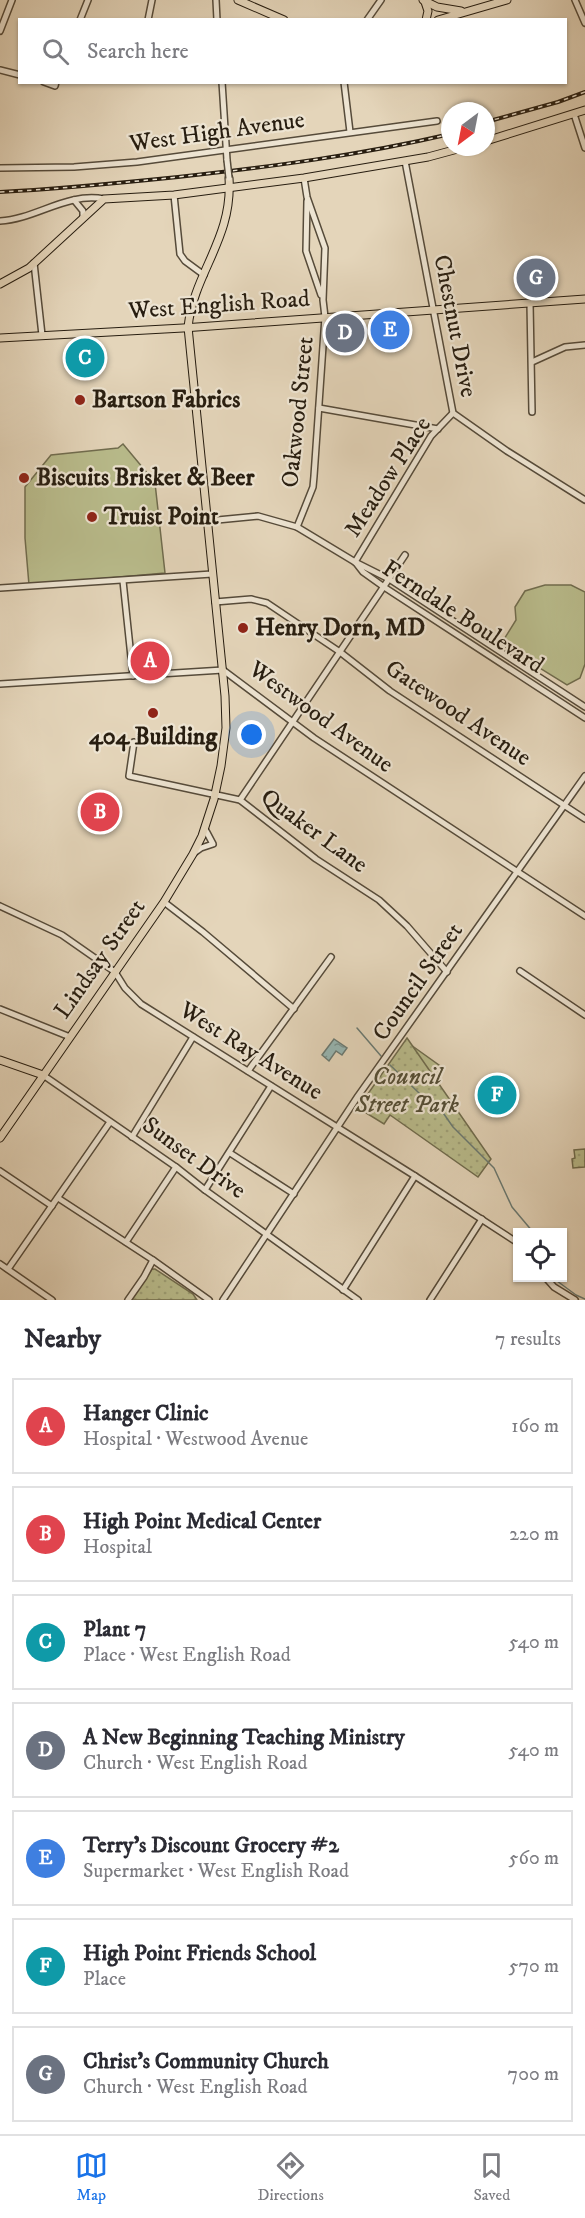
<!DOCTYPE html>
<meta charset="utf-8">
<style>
body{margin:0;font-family:"IM FELL DW Pica",serif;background:#f2f2f3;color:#2b2b33}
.controls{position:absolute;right:18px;bottom:18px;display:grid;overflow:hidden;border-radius:0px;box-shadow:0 2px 4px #0004}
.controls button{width:54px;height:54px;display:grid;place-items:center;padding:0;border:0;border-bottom:2px solid #e1e1e2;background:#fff;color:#2b2b33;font:30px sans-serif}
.compass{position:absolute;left:441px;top:102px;width:54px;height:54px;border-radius:50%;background:#fff;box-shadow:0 2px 4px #0004;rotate:212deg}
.you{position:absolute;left:252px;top:735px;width:21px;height:21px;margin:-15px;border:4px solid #fff;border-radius:50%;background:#1a73e8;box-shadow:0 0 0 9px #1a73e833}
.badge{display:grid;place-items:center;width:39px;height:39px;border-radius:50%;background:#1a73e8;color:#fff;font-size:20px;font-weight:700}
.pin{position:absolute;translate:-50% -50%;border:3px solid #fff;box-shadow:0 2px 6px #0006}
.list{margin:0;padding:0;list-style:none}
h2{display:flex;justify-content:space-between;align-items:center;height:78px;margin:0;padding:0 24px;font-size:26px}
h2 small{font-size:20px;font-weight:400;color:#7c7c81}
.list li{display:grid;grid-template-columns:39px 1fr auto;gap:18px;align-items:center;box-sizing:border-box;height:96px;margin:0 12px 12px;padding:0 12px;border:2px solid #e1e1e2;border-radius:0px}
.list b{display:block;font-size:22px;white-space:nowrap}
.list p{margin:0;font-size:20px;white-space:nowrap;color:#7c7c81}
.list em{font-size:20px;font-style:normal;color:#7c7c81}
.icon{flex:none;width:33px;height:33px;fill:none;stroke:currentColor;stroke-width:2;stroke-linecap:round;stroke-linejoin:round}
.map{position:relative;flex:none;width:585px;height:1300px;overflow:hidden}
.search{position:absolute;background:#fff;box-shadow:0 2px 4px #0004;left:18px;right:18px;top:18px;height:66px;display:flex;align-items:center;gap:15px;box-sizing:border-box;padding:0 21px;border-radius:0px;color:#7c7c81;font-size:22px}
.sheet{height:834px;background:#fff}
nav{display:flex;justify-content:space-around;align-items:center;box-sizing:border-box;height:84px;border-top:2px solid #e1e1e2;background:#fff;font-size:16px;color:#7c7c81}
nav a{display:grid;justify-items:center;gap:3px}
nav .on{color:#1a73e8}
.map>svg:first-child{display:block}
</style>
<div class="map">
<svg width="585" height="1300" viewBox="0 0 585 1300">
<defs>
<pattern id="park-dots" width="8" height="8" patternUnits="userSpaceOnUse" patternTransform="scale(1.5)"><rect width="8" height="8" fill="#b9bc8c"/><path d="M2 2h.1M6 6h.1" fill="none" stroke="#9fa178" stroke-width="1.8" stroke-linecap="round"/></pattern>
<pattern id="water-ripples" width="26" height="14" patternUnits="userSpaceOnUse" patternTransform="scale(1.5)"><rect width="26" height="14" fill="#97b8b5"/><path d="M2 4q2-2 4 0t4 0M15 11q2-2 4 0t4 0" fill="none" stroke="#7b9592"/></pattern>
</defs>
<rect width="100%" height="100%" fill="#e4d5ba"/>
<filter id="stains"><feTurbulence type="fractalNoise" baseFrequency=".00333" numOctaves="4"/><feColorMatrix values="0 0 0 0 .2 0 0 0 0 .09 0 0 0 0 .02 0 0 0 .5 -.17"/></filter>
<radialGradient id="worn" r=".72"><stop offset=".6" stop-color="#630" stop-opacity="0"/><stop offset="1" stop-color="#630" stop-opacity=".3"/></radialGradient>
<g fill="#b9bc8c" stroke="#706c4e" stroke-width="1.5">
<path d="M123 444 148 474H154L165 573 29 585 25 538V487L51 455 118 448Z"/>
<path d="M545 585H571L585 592V664L580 678 567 685 501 644 516 620 515 607 525 591Z"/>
<path d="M411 1045 443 1068 431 1084Z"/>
</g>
<g fill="url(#park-dots)" stroke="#706c4e" stroke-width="1.5">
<path d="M407 1038 491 1159 478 1177 390 1115 384 1124 358 1108Z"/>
<path d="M585 1149V1167L573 1168 572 1159 575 1158 574 1150Z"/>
<path d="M152 1269H155L193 1294 197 1300H131Z"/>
</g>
<path fill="url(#water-ripples)" stroke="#6a7a73" stroke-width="1.5" d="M334 1039 347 1048 342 1055 336 1051 329 1061 322 1055Z"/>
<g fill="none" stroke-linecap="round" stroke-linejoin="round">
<g stroke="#6a7a73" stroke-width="1.5">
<path d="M357 1028 381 1056"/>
<path d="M390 1065 419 1093 439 1107 453 1127 494 1168 512 1207 533 1232"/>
<path d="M553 1278 576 1295 585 1299"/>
</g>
<g stroke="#564b3a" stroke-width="8">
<g id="minor">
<path d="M216 0 217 20"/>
<path d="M575 0 585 23"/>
<path d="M80 20 88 0"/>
<path d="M148 20 152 0"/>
<path d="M367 20 381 0"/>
<path d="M0 31 12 0"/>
<path d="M0 70 20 75"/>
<path d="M44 82 55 86 56 82"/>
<path d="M222 82 227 160"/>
<path d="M344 82 350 132"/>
<path d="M574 114 585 148"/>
<path d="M405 161 453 413 507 451 585 500"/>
<path d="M0 168 74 167 137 162 437 121"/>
<path d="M174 195 180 254 185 261 204 275"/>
<path d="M74 200 83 211V218"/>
<path d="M307 201 306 251 321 295"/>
<path d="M0 221C36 219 67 192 104 199"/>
<path d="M34 263 42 335"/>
<path d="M530 303 532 412"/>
<path d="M532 362 565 347 585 345"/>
<path d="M319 408 438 429"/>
<path d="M207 521 258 516 297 527 355 562 389 579 585 707"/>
<path d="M297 527 313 487 314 476 325 317 323 300 325 248 307 197 304 178"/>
<path d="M355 562 431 436 453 413"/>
<path d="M356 563 363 572 384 587 585 718"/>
<path d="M123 581 133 676"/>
<path d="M0 588 212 574"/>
<path d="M215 602 251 599 267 603 340 652 390 691 585 819"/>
<path d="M0 684 223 670 314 738 585 916"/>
<path d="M134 742 129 776 240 800 316 859 379 900 407 926 447 972"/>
<path d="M240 800 405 555"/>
<path d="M194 853 201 848 213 844 205 829"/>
<path d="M164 902 203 932 294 1009"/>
<path d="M0 906 62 935 115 972 125 988 141 1004 415 1176 518 1243"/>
<path d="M520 971 585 1015"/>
<path d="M0 1009 70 1037"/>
<path d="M248 1071 331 957"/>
<path d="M43 1075 176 1167 205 1190 358 1300"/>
<path d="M132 1137 193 1037"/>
<path d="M230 1153 294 1194"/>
<path d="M0 1171 52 1206"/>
<path d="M205 1190 271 1086"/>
<path d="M58 1198 153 1260 209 1300"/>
<path d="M126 1242 176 1167"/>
<path d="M0 1264 52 1300"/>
<path d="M8 1269 110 1122"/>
<path d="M546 1278 554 1287 575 1300"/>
<path d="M343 1290 415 1176"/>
<path d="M128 1300 144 1277 153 1260"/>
<path d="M223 1300 358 1096 585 776"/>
<path d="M430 1300 482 1219"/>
</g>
</g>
<g stroke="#271d10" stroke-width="9">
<g id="major">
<path d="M238 0 284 20"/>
<path d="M423 0 437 7 461 11"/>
<path d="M425 2 428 11 426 20"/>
<path d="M438 20 507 0"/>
<path d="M486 141 585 110"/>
<path d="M0 284 29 268 104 199 174 195 304 178 428 157 465 147"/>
<path d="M0 338 183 328 585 299"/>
<path d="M0 1060 43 1075"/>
<path d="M0 1138 164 902 193 854 202 836 214 799 221 766 226 728 225 696 188 327C194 272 233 239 229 178"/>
</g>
</g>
<use href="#minor" stroke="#ede4d2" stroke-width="5"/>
<use href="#major" stroke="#e4d5ba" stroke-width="7"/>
<g stroke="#271d10" stroke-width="4">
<g id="rail">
<path d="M486 122 558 102 585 92"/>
<path d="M0 192C60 189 119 183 178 177 269 167 361 155 450 134"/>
</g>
</g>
<use href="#rail" stroke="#ede4d2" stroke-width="1.5" stroke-dasharray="4.5" stroke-linecap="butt"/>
<g stroke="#564b3a" stroke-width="8" stroke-linecap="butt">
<path id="minor-bridge" d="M227 160 229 178"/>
</g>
<use href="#minor-bridge" stroke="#ede4d2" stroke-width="5"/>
</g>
<g fill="#8f2418" stroke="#ede4d2" stroke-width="2">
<circle cx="80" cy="400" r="6"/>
<circle cx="24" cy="478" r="6"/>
<circle cx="92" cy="517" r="6"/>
<circle cx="243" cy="628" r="6"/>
<circle cx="153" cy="713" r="6"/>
</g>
<g text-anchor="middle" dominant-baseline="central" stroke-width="4.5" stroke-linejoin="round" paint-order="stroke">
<g font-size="24" fill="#271d10" stroke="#ede4d2">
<text transform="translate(217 132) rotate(-8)">West High Avenue</text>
<text transform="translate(219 305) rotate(-4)">West English Road</text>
<text transform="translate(455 326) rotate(79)">Chestnut Drive</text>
<text transform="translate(298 412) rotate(-84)">Oakwood Street</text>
<text transform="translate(388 477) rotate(-57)">Meadow Place</text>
<text transform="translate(463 617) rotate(33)">Ferndale Boulevard</text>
<text transform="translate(458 713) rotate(34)">Gatewood Avenue</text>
<text transform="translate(321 717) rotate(36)">Westwood Avenue</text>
<text transform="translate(314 831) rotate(36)">Quaker Lane</text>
<text transform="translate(100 959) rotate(-55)">Lindsay Street</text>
<text transform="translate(418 982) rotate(-55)">Council Street</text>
<text transform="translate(251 1051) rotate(32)">West Ray Avenue</text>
<text transform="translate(194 1158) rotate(36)">Sunset Drive</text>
</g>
<g font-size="24" font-weight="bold" fill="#271d10" stroke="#ede4d2" text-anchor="start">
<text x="92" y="400">Bartson Fabrics</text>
<text x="36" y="478">Biscuits Brisket &amp; Beer</text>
<text x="104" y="517">Truist Point</text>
<text x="255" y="628">Henry Dorn, MD</text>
<text x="153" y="737" text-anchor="middle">404 Building</text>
</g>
<g font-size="24" font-style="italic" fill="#534d35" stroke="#ede4d2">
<text x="407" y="1077">Council<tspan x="407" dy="28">Street Park</tspan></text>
</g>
</g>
<rect width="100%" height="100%" filter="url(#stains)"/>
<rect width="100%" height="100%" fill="url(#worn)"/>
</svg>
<div class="controls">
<button><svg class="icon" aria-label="locate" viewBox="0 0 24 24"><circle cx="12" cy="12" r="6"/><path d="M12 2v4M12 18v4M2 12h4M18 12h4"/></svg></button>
</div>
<svg class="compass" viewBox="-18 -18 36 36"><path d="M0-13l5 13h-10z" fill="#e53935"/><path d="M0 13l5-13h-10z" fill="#7c7c81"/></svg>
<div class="you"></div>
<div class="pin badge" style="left:150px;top:661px;background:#e0444e">A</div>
<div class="pin badge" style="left:100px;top:812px;background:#e0444e">B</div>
<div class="pin badge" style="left:85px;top:358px;background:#0f9aa8">C</div>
<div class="pin badge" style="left:345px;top:333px;background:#6b7280">D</div>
<div class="pin badge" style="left:390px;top:330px;background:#3f7fe0">E</div>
<div class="pin badge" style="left:497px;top:1095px;background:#0f9aa8">F</div>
<div class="pin badge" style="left:536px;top:278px;background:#6b7280">G</div>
<div class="search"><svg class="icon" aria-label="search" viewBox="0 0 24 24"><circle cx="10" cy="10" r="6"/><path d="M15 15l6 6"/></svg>Search here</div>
</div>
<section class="sheet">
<h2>Nearby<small>7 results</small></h2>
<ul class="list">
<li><span class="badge" style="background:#e0444e">A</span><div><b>Hanger Clinic</b><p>Hospital · Westwood Avenue</p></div><em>160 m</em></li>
<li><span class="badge" style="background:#e0444e">B</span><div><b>High Point Medical Center</b><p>Hospital</p></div><em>220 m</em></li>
<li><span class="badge" style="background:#0f9aa8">C</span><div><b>Plant 7</b><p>Place · West English Road</p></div><em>540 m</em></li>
<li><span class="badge" style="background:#6b7280">D</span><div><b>A New Beginning Teaching Ministry</b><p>Church · West English Road</p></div><em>540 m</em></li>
<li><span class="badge" style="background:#3f7fe0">E</span><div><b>Terry's Discount Grocery #2</b><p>Supermarket · West English Road</p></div><em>560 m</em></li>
<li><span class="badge" style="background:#0f9aa8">F</span><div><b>High Point Friends School</b><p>Place</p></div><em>570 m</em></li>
<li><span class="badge" style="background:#6b7280">G</span><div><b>Christ's Community Church</b><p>Church · West English Road</p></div><em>700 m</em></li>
</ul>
</section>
<nav>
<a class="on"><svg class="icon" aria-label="map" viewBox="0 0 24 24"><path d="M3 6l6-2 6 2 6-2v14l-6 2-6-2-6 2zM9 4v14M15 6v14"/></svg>Map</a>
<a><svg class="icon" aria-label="directions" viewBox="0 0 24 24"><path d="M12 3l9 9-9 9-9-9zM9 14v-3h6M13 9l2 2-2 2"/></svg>Directions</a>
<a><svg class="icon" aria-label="saved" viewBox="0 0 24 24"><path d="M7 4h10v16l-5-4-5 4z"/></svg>Saved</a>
</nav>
